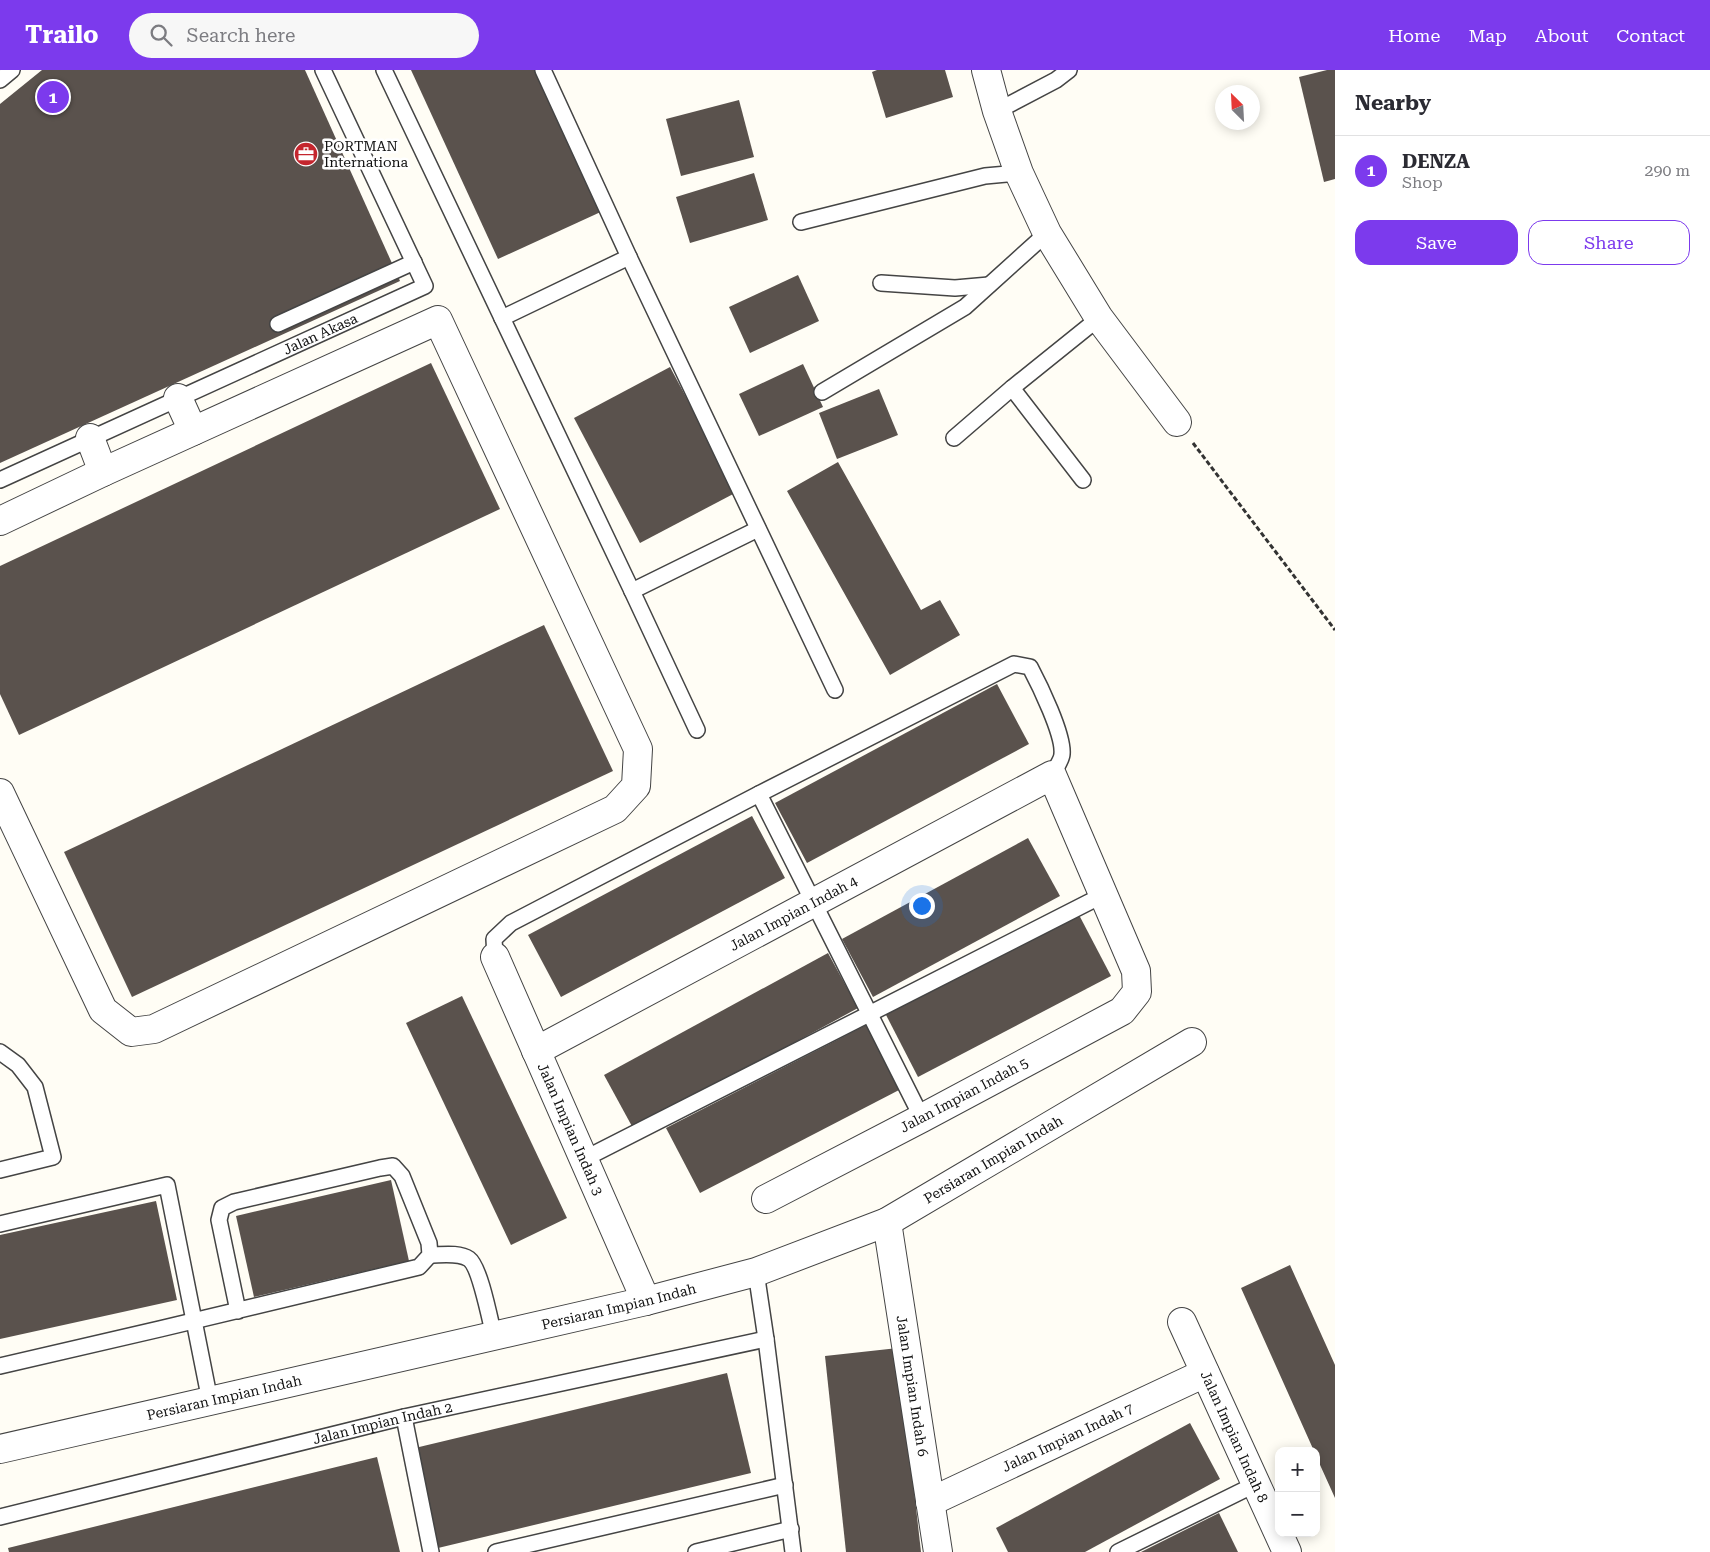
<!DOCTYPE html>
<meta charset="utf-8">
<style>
body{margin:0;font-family:"Roboto Serif",serif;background:#f7f7f7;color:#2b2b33}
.controls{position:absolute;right:15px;bottom:15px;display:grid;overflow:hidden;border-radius:10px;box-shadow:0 2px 12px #0003}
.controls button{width:45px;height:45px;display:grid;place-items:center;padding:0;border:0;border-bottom:1px solid #e1e1e2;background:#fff;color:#2b2b33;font:25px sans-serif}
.compass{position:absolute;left:1215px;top:15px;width:45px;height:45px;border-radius:50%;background:#fff;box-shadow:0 2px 12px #0003;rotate:336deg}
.you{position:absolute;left:921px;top:835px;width:18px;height:18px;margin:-12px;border:4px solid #fff;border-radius:50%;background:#1a73e8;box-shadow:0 0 0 8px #1a73e833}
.badge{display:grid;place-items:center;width:32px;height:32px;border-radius:50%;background:#7c3aed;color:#fff;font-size:16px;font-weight:700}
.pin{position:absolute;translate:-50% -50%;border:2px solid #fff;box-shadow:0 1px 5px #0006}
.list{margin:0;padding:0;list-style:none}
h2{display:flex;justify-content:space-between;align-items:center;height:65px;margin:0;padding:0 20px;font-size:21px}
h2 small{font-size:16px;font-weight:400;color:#7c7c81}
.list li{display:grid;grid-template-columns:32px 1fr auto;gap:15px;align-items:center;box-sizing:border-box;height:70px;padding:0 20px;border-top:1px solid #e1e1e2}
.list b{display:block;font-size:19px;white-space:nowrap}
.list p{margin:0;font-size:16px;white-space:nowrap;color:#7c7c81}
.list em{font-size:16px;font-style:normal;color:#7c7c81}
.actions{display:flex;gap:10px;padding:15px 20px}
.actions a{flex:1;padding:11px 0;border:1px solid #7c3aed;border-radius:15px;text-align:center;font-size:18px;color:#7c3aed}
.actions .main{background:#7c3aed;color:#fff}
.icon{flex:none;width:28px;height:28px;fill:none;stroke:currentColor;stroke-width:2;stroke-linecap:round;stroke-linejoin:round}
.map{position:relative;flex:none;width:1335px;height:1482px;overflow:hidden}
header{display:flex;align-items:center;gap:30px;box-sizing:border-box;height:70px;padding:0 25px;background:#7c3aed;color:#fff}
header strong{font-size:24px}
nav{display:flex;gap:28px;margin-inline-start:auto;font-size:18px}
.search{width:350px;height:45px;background:#f7f7f7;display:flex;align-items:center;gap:12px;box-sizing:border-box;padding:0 18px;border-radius:28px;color:#7c7c81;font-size:19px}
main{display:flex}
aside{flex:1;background:#fff}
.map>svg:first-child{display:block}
</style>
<header>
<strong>Trailo</strong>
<div class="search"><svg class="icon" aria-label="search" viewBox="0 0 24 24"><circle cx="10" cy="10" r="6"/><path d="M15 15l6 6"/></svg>Search here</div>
<nav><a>Home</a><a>Map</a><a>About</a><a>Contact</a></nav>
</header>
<main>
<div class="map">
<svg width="1335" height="1482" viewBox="0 0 1335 1482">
<rect width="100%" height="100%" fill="#fffdf5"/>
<g fill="#5a524d">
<path d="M42 0H305L400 211 0 393V34Z"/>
<path d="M411 0H540L605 140 498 189Z"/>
<path d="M877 0H945L953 27 886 48 872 2Z"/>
<path d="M1327 0H1335V109L1324 112 1299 7Z"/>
<path d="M739 30 754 87 681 106 666 49Z"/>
<path d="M754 103 768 150 690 173 676 127Z"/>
<path d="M798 205 819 251 750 283 729 237Z"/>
<path d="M431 293 500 439 19 665 0 624V496Z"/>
<path d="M803 294 823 337 759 366 739 324Z"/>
<path d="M670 297 737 422 640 473 574 348Z"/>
<path d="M879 319 898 365 837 389 819 343Z"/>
<path d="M838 392 921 540 940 530 960 565 890 605 787 421Z"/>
<path d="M544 555 613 701 132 927 64 782Z"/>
<path d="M997 614 1029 674 807 793 775 733Z"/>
<path d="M752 746 785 808 561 927 528 865Z"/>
<path d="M1028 768 1060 826 873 927 842 869Z"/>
<path d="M1078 843 1111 906 918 1007 885 943Z"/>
<path d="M828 883 858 938 634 1060 604 1005Z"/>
<path d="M462 926 567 1148 511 1175 406 953Z"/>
<path d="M868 954 901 1019 700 1123 666 1058Z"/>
<path d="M391 1110 409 1191 254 1227 236 1146Z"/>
<path d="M156 1131 177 1230 0 1269V1165Z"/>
<path d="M1290 1195 1335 1295V1428L1316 1386V1381H1314L1241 1218Z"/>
<path d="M898 1278 921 1482H846L825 1286Z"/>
<path d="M727 1303 751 1403 438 1478 415 1378Z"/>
<path d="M1190 1353 1220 1409 1085 1482H1008L996 1458Z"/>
<path d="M377 1387 400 1482H9L8 1478Z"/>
<path d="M1219 1443 1238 1482H1141Z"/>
</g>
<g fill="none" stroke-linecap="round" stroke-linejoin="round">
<g stroke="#444" stroke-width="18">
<g id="service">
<path d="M384 0 632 521 697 660"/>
<path d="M543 0 629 187 835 620"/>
<path d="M0 10 12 0"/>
<path d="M997 41 1056 10 1069 0"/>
<path d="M801 152 985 106 1019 103"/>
<path d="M881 213 955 218 989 215"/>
<path d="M502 248 629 187"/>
<path d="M278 254 414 192"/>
<path d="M1012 318 1083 410"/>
<path d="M822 322 965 237 1047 163"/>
<path d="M954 368 1012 318 1099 248"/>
<path id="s1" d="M0 410 425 216 323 0"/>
<path d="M632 521 758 459"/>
<path d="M759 724 922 1048"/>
<path d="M495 887 494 869 511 853 759 724 1014 594 1030 597C1039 614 1064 665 1062 684 1062 690 1055 699 1052 705"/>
<path d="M0 982 18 995 35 1017 53 1087 0 1100"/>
<path d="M584 1089 1103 825"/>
<path d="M0 1154 167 1115 210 1331"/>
<path d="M430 1185C441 1185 459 1182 469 1189 480 1197 490 1250 494 1266"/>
<path d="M756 1202 766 1269 793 1482"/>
<path d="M0 1296C140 1264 279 1231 419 1197L430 1185 429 1173 402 1106 393 1096 380 1098 234 1132 222 1138 219 1150 238 1241"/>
<path d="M404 1347 431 1482"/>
<path id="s2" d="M0 1447 404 1347 766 1269"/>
<path d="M496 1482 785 1415"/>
<path d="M696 1482 791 1459"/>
<path d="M1118 1482 1256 1414"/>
</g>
</g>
<g stroke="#444" stroke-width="30">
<g id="minor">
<path d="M986 0 997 41 1019 103 1047 163 1099 248 1177 352"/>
<path d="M178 328 193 361"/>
<path d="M90 368 103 402"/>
<path d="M0 451 103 402 438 250 638 679 636 716 615 739 154 959 131 962 103 940 0 723"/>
<path id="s3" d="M495 887 646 1231"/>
<path id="s4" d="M536 981 1052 705 1136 901 1137 922 1122 941 922 1048 766 1129"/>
<path id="s5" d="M887 1152 938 1482"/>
<path id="s6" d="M1182 1252 1287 1482"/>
<path id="s7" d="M0 1379 646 1231 756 1202 887 1152 1192 972"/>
<path id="s8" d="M930 1432 1205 1303"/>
</g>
</g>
<path stroke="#333" stroke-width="3" stroke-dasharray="5 2.5" stroke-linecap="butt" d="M1193 373 1335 560"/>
<use href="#service" stroke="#fff" stroke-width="15"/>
<use href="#minor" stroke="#fff" stroke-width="28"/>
</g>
<defs>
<g id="office-disc" transform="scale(1.25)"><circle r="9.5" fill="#c4262e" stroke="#fff"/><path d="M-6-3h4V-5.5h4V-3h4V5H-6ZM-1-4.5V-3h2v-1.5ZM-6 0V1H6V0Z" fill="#fff"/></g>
</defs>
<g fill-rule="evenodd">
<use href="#office-disc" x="306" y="84"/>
</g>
<g text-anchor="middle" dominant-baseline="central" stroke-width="5" stroke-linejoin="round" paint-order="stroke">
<g font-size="14" fill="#111" stroke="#fff" text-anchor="start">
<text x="324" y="76">PORTMAN<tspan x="324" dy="16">Internationa</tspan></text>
</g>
<g font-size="14" fill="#111" stroke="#fff">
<text stroke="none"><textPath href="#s1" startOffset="352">Jalan Akasa</textPath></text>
<text stroke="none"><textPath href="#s4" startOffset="292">Jalan Impian Indah 4</textPath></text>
<text transform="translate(964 1025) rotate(-28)">Jalan Impian Indah 5</text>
<text stroke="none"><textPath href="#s3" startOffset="188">Jalan Impian Indah 3</textPath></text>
<text stroke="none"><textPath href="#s7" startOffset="1040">Persiaran Impian Indah</textPath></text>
<text stroke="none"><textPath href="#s7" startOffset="635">Persiaran Impian Indah</textPath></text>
<text stroke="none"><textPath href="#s5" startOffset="166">Jalan Impian Indah 6</textPath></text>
<text stroke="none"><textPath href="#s7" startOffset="230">Persiaran Impian Indah</textPath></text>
<text stroke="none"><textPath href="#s2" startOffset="394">Jalan Impian Indah 2</textPath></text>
<text stroke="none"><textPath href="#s8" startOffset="152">Jalan Impian Indah 7</textPath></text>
<text stroke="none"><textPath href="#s6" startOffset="126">Jalan Impian Indah 8</textPath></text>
</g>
</g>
</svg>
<div class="controls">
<button>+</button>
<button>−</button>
</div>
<svg class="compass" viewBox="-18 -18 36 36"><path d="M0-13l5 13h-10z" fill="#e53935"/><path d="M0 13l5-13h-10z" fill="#7c7c81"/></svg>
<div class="you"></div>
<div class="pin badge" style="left:53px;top:27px">1</div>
</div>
<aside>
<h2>Nearby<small></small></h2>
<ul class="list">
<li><span class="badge">1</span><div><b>DENZA</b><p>Shop</p></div><em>290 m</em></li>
</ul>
<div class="actions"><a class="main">Save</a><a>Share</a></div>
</aside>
</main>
